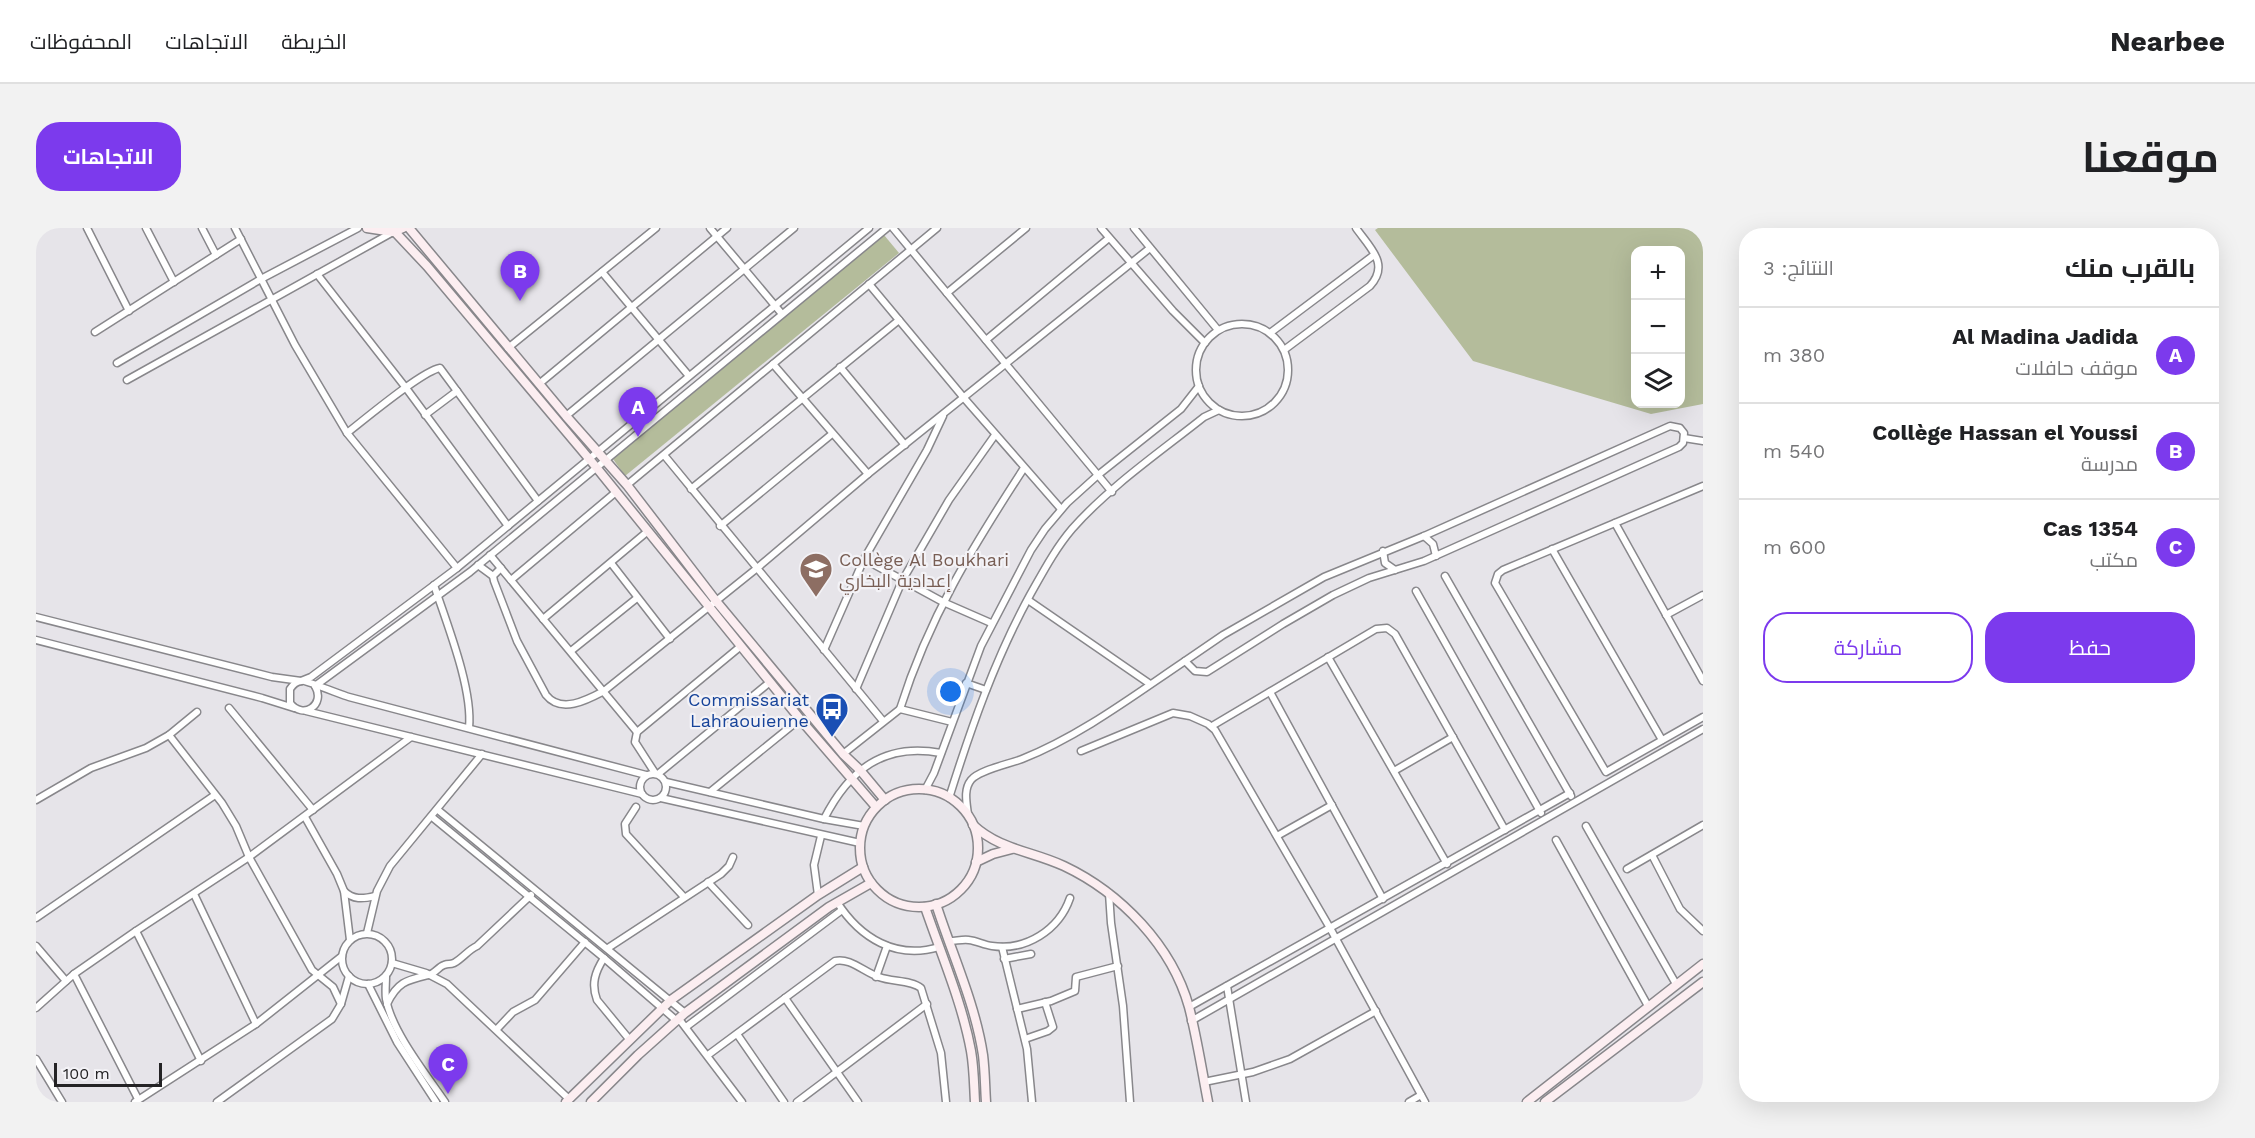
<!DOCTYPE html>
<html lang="ar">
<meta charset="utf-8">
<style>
body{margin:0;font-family:"Work Sans",Cairo,sans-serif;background:#f2f2f2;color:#202124;direction:rtl}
.controls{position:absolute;right:18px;top:18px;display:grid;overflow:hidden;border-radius:12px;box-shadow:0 6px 24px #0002}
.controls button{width:54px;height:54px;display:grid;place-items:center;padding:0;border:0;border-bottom:2px solid #e0e0e0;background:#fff;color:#202124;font:30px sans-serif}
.scale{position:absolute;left:18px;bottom:15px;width:108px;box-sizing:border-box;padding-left:6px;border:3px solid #242325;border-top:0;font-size:16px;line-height:21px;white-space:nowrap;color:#242325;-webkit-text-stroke:4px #f3f2f6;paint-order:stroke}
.you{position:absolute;left:915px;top:464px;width:21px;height:21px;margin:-15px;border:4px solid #fff;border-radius:50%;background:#1a73e8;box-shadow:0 0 0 9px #1a73e833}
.badge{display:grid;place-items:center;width:39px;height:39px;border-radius:50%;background:#7c3aed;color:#fff;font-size:20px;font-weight:700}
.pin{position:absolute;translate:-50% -50px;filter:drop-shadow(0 2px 3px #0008)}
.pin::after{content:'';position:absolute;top:32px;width:21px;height:18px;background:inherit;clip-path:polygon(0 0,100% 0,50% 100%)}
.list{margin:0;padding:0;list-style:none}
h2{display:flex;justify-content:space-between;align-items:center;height:78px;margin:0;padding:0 24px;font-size:26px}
h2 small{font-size:20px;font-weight:400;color:#757577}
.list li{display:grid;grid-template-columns:39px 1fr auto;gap:18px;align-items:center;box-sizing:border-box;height:96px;padding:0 24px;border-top:2px solid #e0e0e0}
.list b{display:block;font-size:22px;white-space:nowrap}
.list p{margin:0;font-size:20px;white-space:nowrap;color:#757577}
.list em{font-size:20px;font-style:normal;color:#757577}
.actions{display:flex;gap:12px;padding:18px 24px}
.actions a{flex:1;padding:14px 0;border:2px solid #7c3aed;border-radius:24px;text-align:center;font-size:21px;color:#7c3aed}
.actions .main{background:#7c3aed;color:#fff}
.icon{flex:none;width:33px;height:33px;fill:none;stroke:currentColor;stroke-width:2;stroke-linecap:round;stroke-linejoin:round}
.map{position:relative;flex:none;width:1667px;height:874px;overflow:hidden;direction:ltr;border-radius:24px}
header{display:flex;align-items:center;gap:36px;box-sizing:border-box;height:84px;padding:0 30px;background:#fff;border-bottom:2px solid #e0e0e0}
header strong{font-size:28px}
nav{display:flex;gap:33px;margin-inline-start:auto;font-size:21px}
.intro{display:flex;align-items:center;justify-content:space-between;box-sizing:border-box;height:144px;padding:0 36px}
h1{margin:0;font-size:42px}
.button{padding:15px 27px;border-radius:24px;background:#7c3aed;color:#fff;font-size:21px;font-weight:700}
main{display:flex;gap:36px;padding:0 36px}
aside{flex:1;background:#fff;border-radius:24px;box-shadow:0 6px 24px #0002}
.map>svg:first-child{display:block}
</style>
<header>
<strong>Nearbee</strong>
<nav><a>الخريطة</a><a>الاتجاهات</a><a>المحفوظات</a></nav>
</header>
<div class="intro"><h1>موقعنا</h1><a class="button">الاتجاهات</a></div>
<main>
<aside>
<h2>بالقرب منك<small>النتائج: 3</small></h2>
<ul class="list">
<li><span class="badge">A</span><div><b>Al Madina Jadida</b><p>موقف حافلات</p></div><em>380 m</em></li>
<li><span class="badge">B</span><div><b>Collège Hassan el Youssi</b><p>مدرسة</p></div><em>540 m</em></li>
<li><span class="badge">C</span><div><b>Cas 1354</b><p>مكتب</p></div><em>600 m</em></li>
</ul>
<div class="actions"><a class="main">حفظ</a><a>مشاركة</a></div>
</aside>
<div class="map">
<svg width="1667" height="874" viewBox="0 0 1667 874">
<rect width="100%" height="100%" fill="#e6e4e9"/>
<g fill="#b4bc9b" fill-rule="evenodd">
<path d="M1342 0H1667V176L1615 186 1437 133 1339 2ZM1600 22H1644V176H1600Z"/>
<path d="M848 7 863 25 589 248 577 231Z"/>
</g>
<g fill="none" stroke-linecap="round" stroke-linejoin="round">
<g stroke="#88878b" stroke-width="9">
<g id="street">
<path d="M51 0 93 83"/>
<path d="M110 0 138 54"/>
<path d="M166 0 180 27"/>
<path d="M199 0 259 117 311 205 421 340"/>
<path d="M674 0 746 86"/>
<path d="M857 0 1076 264"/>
<path d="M1065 0 1137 83 1169 115"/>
<path d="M1098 0 1182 102"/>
<path d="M566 44 653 148"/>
<path d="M281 46 370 160 472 298"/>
<path d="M833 56 928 170 1025 281"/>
<path d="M911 65 990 0"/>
<circle cx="1206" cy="142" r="46"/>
<path d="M59 104 205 11"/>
<path d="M1234 105 1338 27"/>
<path d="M950 112 1073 10"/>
<path d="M472 120 620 0"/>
<path d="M1248 122 1334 58C1354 36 1334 20 1320 0"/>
<path d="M81 135 225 51 322 0"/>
<path d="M737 136 832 246"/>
<path d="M804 139 869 217"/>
<path d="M91 152 357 4"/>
<path d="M503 156 691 0"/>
<path d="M389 187 421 163"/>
<path d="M530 188 758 0"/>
<path d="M1634 198 1644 200 1648 205 1647 215 1643 219 1388 333 1333 350 1297 367 1247 396 1171 444 1159 443 1149 433 1187 407 1288 349 1388 308Z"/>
<path d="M311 205C329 191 386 143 404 140L502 273"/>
<path d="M1648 210 1667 213"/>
<path d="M628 227 847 493"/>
<path d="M591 257 901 0"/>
<path d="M1667 258 1467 342 1462 346 1459 355 1570 544 1667 489"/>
<path d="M655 261 863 92"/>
<path d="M1579 295 1667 453"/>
<path d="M684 298 796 206"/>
<path d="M1388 308 1397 316 1400 328"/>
<path d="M1516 321 1626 512"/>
<path d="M1347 323 1349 335 1359 342"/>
<path d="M454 327 601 504"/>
<path d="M828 331 907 374 955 395"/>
<path d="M575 335 634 411"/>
<path d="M442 337 457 348"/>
<path d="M465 340 457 348 458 353 481 413 510 467C525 486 551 472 568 463L720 341 832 246 1114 20"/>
<path d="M1409 348 1535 568"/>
<path d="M475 352 580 264"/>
<path d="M398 357C411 396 437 461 433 500"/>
<path d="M1380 363 1505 585"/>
<path d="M992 372 1114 456"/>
<path d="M1630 387 1667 367"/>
<path d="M0 389 236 449 265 453 275 449 421 340 833 0"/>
<path d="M507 391 612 303"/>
<path d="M0 412 226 470 258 480"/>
<path d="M788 422 828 331 891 222 907 188"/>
<path d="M535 423 601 370"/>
<path d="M1292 429 1411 636"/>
<path d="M930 455 950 462"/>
<path d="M279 458 434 344 851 0"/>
<path d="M279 458C290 477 267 492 254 475V461C257 457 260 453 266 453 269 452 306 467 313 469L610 547"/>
<path d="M820 461 866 353 913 272 959 207"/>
<path d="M1234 464 1347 671"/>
<path d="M193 480 277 582"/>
<path d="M864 481C893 389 936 320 988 240"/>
<path d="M270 483 606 566"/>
<path d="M1176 498 1340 401 1351 400 1359 406 1469 602"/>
<path d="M133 507 186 575 200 598 213 629 276 742 297 759 305 776"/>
<path d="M1045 523 1137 485 1154 488 1172 496 1179 502 1294 700 1389 874"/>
<path d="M807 526 864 481 916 494"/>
<path d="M1358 543 1417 509"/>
<path d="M619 545 599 514 601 504 705 418"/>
<circle cx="617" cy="559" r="13"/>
<path d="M622 546 734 454"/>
<path d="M630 554 788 591 828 598"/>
<path d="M889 562 898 545 945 418 995 322 1009 301 1031 275 1062 247 1145 181 1163 158"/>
<path d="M674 564 764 491"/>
<path d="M625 570 824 615"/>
<path d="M913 570C935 500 959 431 994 367 1007 344 1019 321 1036 301 1073 259 1124 224 1168 189L1183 182"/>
<path d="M0 572 55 540 110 520 133 507 161 484"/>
<path d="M600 579 589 596 590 606 648 669"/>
<path d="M402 582 649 785"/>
<path d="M932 587C931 576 927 562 935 552 943 542 973 536 986 531 1044 508 1097 468 1149 433"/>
<path d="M269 589 301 646 308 663 314 712"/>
<path d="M396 589 568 730 641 793"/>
<path d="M788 591C813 542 848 514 905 525"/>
<path d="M1550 598 1640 756"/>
<path d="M1241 608 1296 577"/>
<path d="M1520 612 1612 778"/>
<path d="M1616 627 1644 681 1667 703"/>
<path d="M1591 641 1667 597"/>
<path d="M672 654 712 697"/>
<path d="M308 663C317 672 327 671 339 668"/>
<path d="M1073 665 1075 695 1087 778 1094 874"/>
<path d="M158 666 220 796"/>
<path d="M782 667 778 637 785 608"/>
<path d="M801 674C824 710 860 732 903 719"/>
<path d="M0 690 179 567"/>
<path d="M100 703 165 833"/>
<path d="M331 705 341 663 354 638 446 526"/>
<circle cx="331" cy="731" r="25"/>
<path d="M914 713C920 713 927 711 933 712 941 713 948 717 956 718 990 723 1023 702 1034 670"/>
<path d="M0 718 30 753"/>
<path d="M966 719 991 821 996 874"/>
<path d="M572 720 685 646 693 638 697 629"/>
<path d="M568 730C559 744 555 756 561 772L593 811"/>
<path d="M968 731 995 726"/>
<path d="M356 735 390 745 411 756 533 871"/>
<path d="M350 748C350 756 349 764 350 771 356 804 390 846 409 874"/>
<path d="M840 749 851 718"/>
<path d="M332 756 361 814 400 874"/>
<path d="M1191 758 1210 874"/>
<path d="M749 770 822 874"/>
<path d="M351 776C361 754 371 752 392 747 399 746 402 739 408 737 413 735 413 737 418 735 427 730 432 722 441 718L495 667"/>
<path d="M1153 779 1534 565"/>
<path d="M0 780 38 746"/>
<path d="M981 781 1015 773 1039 763 1040 749 1082 738"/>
<path d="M643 791 706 874"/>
<path d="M1155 793 1667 501"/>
<path d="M650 799 806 682"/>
<path d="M461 801 477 784 499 772 549 714"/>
<path d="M701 806 748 874"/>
<path d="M989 811 1012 803 1017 799 1009 774"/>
<path d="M672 827 799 733C814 729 829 745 843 749 856 754 875 752 885 760L905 825 910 874"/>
<path d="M0 831 26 874"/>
<path d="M1168 854 1217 844 1254 831 1340 783"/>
<path d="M102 871 38 746 100 703 213 629 375 509"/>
<path d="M99 874 220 796 306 728"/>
<path d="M181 874 296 791 305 776 313 748"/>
<path d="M761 874 891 776"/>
<path d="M1373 874 1385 867"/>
</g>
</g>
<g stroke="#88878b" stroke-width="11">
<g id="secondary">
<path d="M331 0 357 4 367 0"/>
<path d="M373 0 530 188 591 257 680 373 807 526 824 542 849 572"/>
<path d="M359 4 391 38 560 239 764 491 840 579"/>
<circle cx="883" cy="620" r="59"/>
<path d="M937 597C964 622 996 623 1028 638 1085 665 1136 718 1153 779 1161 810 1166 843 1172 874"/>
<path d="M940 634 957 626 976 621"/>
<path d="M900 676C916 726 939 775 947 827 949 843 949 859 950 874"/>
<path d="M889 679C905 726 926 774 935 823 938 840 938 857 939 874"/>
<path d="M530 874 635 772 782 667 827 639"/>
<path d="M555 874 602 827 649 785 793 679 835 655"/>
<path d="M1491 874 1667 736"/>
<path d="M1509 874 1667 754"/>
</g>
</g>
<use href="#street" stroke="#fff" stroke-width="6"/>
<use href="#secondary" stroke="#fceef1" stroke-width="8"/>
</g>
<defs>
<g id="school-pin" transform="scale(1.725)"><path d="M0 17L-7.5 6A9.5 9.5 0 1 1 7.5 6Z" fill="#8d6e63" stroke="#f3f2f6"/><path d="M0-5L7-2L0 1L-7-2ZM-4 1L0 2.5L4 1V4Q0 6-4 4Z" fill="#fff"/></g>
<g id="bus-pin" transform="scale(1.725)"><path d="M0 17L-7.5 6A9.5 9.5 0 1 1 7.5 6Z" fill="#1a4fb4" stroke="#f3f2f6"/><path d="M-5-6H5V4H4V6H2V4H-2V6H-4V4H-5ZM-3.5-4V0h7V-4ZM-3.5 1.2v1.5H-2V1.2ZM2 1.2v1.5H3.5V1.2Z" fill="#fff"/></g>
</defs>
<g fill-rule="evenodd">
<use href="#school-pin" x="780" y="341"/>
<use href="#bus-pin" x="796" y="481"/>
</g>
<g text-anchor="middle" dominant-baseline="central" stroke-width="4.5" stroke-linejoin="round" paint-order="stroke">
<g font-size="18" fill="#785e54" stroke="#f3f2f6" text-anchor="start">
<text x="803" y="331">Collège Al Boukhari<tspan x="803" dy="21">إعدادية البخاري</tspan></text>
</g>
<g font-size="18" fill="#164399" stroke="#f3f2f6" text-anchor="end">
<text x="773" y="471">Commissariat<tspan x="773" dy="21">Lahraouienne</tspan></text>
</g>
</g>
</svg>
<div class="controls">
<button>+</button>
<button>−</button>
<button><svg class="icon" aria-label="layers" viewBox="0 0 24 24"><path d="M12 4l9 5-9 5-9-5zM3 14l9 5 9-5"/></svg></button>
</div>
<div class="scale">100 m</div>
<div class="you"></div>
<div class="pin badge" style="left:602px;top:209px">A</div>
<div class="pin badge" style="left:484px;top:73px">B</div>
<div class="pin badge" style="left:412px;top:866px">C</div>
</div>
</main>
